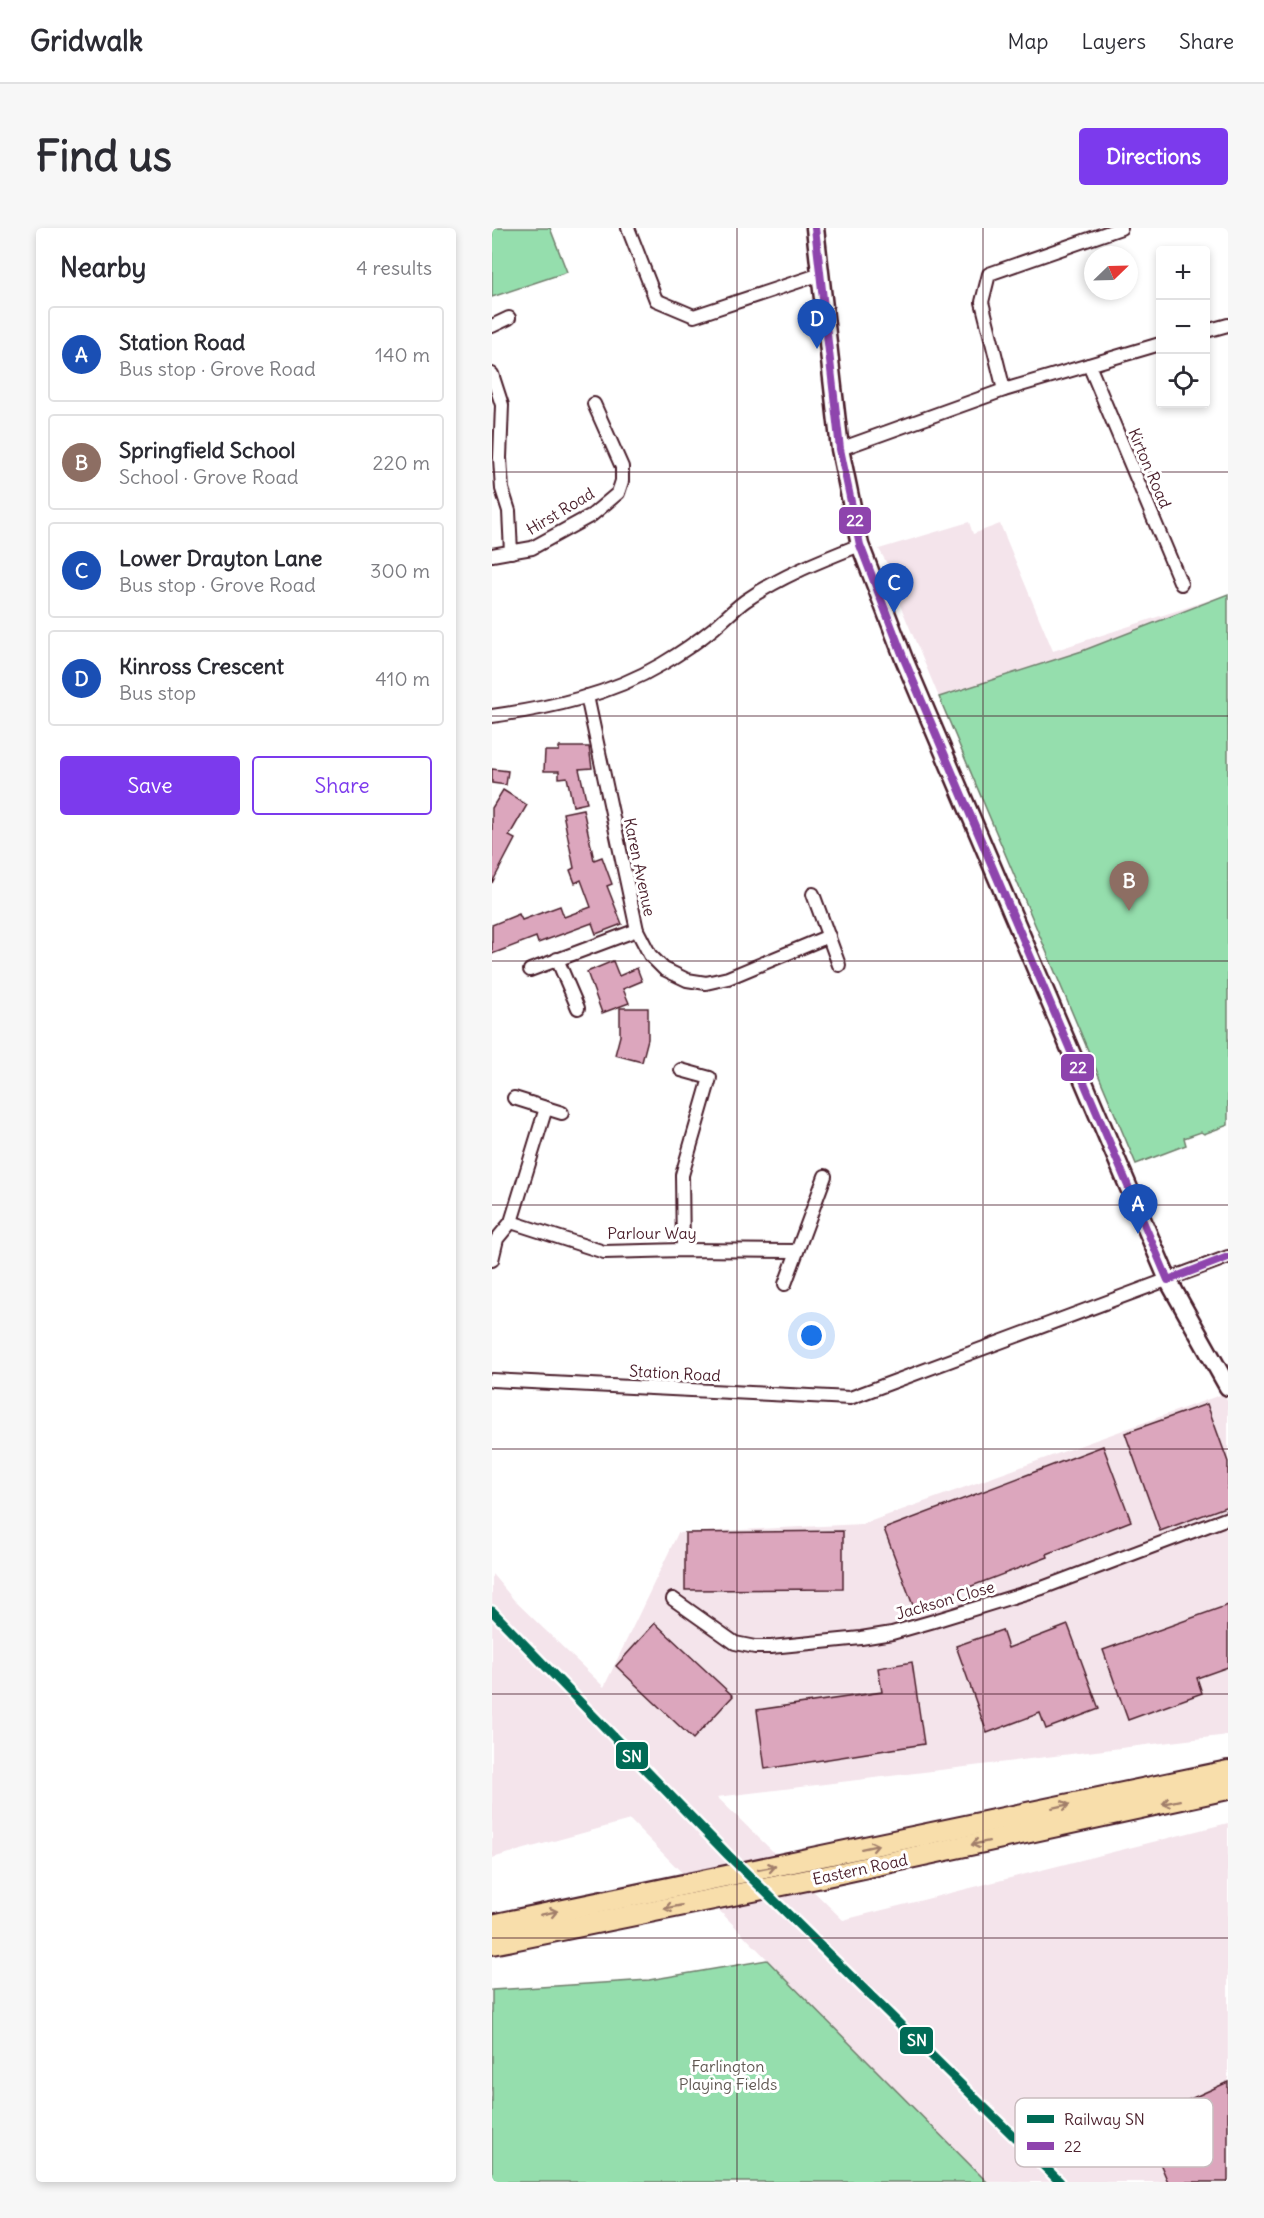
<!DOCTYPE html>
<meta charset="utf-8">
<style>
body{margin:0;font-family:Delius,sans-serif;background:#f7f7f7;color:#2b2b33}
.controls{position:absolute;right:18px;top:18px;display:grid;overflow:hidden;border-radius:6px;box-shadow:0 3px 9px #0003}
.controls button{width:54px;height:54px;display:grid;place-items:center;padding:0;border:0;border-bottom:2px solid #e1e1e2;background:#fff;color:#2b2b33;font:30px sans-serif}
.compass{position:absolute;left:592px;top:18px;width:54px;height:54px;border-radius:50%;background:#fff;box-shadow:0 3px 9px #0003;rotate:67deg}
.you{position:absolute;left:320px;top:1108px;width:21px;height:21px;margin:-15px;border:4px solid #fff;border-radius:50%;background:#1a73e8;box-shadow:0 0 0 9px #1a73e833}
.badge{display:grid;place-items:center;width:39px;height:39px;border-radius:50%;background:#7c3aed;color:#fff;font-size:20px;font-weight:700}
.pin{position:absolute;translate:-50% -50px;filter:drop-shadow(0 2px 3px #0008)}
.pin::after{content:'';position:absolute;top:32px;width:21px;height:18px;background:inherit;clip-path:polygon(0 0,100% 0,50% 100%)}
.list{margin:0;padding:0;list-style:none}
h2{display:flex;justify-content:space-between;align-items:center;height:78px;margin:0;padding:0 24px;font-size:26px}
h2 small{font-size:20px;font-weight:400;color:#7c7c81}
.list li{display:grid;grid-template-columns:39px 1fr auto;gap:18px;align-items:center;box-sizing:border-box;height:96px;margin:0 12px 12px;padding:0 12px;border:2px solid #e1e1e2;border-radius:6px}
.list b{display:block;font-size:22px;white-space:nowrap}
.list p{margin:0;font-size:20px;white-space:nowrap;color:#7c7c81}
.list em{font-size:20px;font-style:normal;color:#7c7c81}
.actions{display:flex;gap:12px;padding:18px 24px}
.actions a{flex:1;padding:14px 0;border:2px solid #7c3aed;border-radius:6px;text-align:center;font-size:21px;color:#7c3aed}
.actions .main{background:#7c3aed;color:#fff}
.icon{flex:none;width:33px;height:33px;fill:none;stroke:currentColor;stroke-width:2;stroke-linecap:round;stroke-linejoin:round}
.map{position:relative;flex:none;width:736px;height:1954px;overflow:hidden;border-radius:6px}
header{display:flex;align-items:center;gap:36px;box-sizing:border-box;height:84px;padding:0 30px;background:#fff;border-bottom:2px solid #e1e1e2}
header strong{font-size:28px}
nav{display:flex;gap:33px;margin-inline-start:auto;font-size:21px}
.intro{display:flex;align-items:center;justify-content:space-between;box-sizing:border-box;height:144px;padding:0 36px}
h1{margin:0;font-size:42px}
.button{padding:15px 27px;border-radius:6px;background:#7c3aed;color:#fff;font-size:21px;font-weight:700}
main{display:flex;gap:36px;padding:0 36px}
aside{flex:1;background:#fff;border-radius:6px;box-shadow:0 3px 9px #0003}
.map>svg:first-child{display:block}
</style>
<header>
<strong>Gridwalk</strong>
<nav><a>Map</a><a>Layers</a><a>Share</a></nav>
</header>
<div class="intro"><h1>Find us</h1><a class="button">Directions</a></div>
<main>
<aside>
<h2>Nearby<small>4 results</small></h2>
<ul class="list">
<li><span class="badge" style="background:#1a4fb4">A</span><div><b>Station Road</b><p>Bus stop · Grove Road</p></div><em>140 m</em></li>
<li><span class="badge" style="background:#8d6e63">B</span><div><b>Springfield School</b><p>School · Grove Road</p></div><em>220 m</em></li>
<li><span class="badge" style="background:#1a4fb4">C</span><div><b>Lower Drayton Lane</b><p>Bus stop · Grove Road</p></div><em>300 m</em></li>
<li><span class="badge" style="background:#1a4fb4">D</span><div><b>Kinross Crescent</b><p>Bus stop</p></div><em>410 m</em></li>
</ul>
<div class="actions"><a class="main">Save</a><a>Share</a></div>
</aside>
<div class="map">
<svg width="736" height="1954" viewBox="0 0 736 1954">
<rect width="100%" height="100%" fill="#fff"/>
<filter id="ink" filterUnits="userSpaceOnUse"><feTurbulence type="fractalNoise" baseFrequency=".0167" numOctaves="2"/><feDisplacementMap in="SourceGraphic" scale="12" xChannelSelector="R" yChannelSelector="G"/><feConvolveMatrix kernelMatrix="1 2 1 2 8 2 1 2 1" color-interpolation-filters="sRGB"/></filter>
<g filter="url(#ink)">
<g fill="#f4e4eb">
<path d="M477 294 481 306 508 296 561 423 736 366V897L712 906 709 904 692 910 694 917 644 936 403 365 399 343 387 321Z"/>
<path d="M731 1166 736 1174V1507L225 1569 351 1692 736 1595V1954H495L138 1592 0 1630V1346L22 1372 112 1459 186 1305 371 1296Z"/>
</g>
<g fill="#95dead" stroke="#707e6c" stroke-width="1.5">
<path d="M0 0H58L75 44 0 69Z"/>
<path d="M736 366V897L712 906 709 904 692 910 694 917 644 936 447 469 590 423Z"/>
<path d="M275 1732 495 1954H0V1762L157 1752Z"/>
</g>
<g fill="#dca6bd" stroke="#4a1f2b" stroke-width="1.5">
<path d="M67 519H97L100 540 87 541 95 575 81 578 75 549 67 550V543H52L53 523H67Z"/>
<path d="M0 541 16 543 14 557 0 555Z"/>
<path d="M11 562 35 577 17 608 23 611 0 655V580Z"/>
<path d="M91 581 102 632 110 629 120 656 115 658 130 696 104 706 100 695 46 715 44 709 0 726V697L27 686 30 692 68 678 72 689 99 679 89 652 83 655 78 642 82 640 71 585Z"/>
<path d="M121 733 127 748 145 740 150 753 131 761 137 775 110 785 95 744Z"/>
<path d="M128 780H156V811L150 834 123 827 128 808Z"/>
<path d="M715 1176 736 1234V1278L668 1303 633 1205Z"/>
<path d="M611 1218 639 1293 555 1326 556 1329 422 1380 392 1301Z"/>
<path d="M351 1303V1361L193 1362V1305Z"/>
<path d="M736 1377V1439L705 1450 710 1465 636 1492 611 1422Z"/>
<path d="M163 1395 241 1468 201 1511 124 1438Z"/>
<path d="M576 1397 607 1481 554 1501 548 1485 495 1505 464 1418 510 1402 516 1420Z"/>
<path d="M420 1434 432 1516 273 1541 265 1482 390 1464 386 1440Z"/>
<path d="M736 1854V1954H676L650 1893Z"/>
</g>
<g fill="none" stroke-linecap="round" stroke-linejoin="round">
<g stroke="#4a1f2b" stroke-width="16">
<g id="minor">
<path d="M136 0 164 72 202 88 329 46"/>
<path d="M0 98 17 90"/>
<path d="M714 103 736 97"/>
<path d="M597 137 689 356"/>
<path d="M0 146 10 177 8 230 10 261 17 283 19 324"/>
<path d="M512 162 490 74 497 46 629 0"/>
<path d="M348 221 512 162 668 116"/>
<path d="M0 327 40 320 100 287 126 265 130 253V239L102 176"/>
<path d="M95 468 145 702 158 727 172 741 195 752 214 755 236 750 337 708"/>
<path d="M0 488C58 480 118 467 170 436 187 426 206 413 222 400 233 391 242 381 253 373 289 348 328 333 368 317"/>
<path d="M321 666 347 737"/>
<path d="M65 731 86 780"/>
<path d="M38 742 145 702"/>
<path d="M189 842 218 850 190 947 191 1022"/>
<path d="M22 870 70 885"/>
<path d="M19 994 112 1024 191 1022 305 1023"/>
<path d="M0 1032 5 1011 19 994 54 880"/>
<path d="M293 1056 333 948"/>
<path d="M0 1152 358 1170 736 1029"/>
<path d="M181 1371 243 1415 263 1419H279L369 1410 400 1405 442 1393 550 1360 736 1290"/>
</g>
</g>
<g stroke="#4a1f2b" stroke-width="21">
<path id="tertiary" d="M323 0 348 221 368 317 412 431 676 1052 736 1159"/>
</g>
<g stroke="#4a1f2b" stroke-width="24">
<g id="primary">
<path d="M0 1697 736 1543"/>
<path d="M0 1716 330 1649 736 1561"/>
</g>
</g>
<use href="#minor" stroke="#fff" stroke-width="12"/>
<use href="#tertiary" stroke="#fff" stroke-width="16"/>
<use href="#primary" stroke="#f8deab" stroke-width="20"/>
<g stroke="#fff" stroke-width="12">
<path id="bus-1" d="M323 0 348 221 368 317 412 431 676 1052 736 1029"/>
</g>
<use href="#bus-1" stroke="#8e44ad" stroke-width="8"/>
<g stroke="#fff" stroke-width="14">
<path id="rail-1" d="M0 1383 236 1627 568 1954"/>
</g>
<use href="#rail-1" stroke="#006b56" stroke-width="9"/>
</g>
<defs><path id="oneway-shaft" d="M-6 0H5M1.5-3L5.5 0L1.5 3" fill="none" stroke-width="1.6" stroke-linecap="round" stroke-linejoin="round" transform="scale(1.5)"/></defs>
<g stroke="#a17e6b">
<use href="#oneway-shaft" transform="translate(679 1574) rotate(168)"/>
<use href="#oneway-shaft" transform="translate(569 1578) rotate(-12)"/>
<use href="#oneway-shaft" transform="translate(488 1615) rotate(168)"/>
<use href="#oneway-shaft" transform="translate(378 1619) rotate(-12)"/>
<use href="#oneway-shaft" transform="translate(275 1640) rotate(-11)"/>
<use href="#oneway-shaft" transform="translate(181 1679) rotate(169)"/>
<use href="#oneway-shaft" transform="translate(57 1685) rotate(-12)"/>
</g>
</g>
<path fill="none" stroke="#4a1f2b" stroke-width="1.5" stroke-opacity="0.55" d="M245 0V1954M491 0V1954M0 244H736M0 488H736M0 733H736M0 977H736M0 1221H736M0 1466H736M0 1710H736"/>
<g text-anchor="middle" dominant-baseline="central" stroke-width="6" stroke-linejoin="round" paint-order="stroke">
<g font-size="16" fill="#4a1f2b" stroke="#fff">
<text transform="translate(658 240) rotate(67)">Kirton Road</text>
<text transform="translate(68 283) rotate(-31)">Hirst Road</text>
<text transform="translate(148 639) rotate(78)">Karen Avenue</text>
<text x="160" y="1005">Parlour Way</text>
<text transform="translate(183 1145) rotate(3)">Station Road</text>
<text transform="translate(453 1372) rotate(-16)">Jackson Close</text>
<text transform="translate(368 1641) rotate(-12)">Eastern Road</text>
</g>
<g font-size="16" fill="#605852" stroke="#fff">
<text x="236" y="1838">Farlington<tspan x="236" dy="18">Playing Fields</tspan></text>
</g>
</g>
<rect x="523" y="1870" width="198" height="69" rx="9" fill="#fff" stroke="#c9bcbf" stroke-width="1.5"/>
<rect x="535" y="1887" width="27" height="8" fill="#006b56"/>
<rect x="535" y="1914" width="27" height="8" fill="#8e44ad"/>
<g font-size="16" fill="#4a1f2b">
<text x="572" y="1897">Railway SN</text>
<text x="572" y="1924">22</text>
</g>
<g stroke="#fff" stroke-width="2">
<rect x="346" y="278" width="34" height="29" rx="6" fill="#8e44ad"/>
<rect x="568" y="825" width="35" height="29" rx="6" fill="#8e44ad"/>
<rect x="123" y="1513" width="34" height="29" rx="6" fill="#006b56"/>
<rect x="407" y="1798" width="35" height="29" rx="6" fill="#006b56"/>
</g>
<g font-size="16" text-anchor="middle" font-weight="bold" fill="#fff">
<text x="363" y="298">22</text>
<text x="586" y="845">22</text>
<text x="140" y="1534">SN</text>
<text x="425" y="1818">SN</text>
</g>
</svg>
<div class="controls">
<button>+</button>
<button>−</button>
<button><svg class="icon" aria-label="locate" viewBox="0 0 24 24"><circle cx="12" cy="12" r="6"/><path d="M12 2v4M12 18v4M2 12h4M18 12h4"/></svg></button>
</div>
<svg class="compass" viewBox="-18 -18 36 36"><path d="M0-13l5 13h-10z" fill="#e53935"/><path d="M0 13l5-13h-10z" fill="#7c7c81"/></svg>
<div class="you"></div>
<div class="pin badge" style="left:646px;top:1006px;background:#1a4fb4">A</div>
<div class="pin badge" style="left:637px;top:683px;background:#8d6e63">B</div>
<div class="pin badge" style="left:402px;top:385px;background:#1a4fb4">C</div>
<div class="pin badge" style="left:325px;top:121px;background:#1a4fb4">D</div>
</div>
</main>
